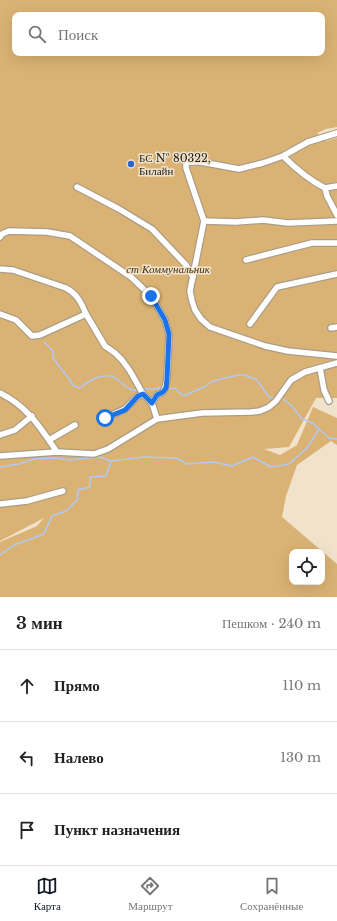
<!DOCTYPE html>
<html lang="ru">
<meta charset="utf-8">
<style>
body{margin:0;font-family:"Libre Baskerville",serif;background:#f6f6f6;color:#222}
.controls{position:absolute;right:12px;bottom:12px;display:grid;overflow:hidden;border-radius:8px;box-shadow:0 4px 16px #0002}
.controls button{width:36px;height:36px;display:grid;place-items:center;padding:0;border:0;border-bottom:1px solid #e0e0e0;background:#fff;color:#222;font:20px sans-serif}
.stop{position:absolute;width:12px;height:12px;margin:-9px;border:3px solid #1a73e8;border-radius:50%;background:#fff}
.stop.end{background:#1a73e8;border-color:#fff;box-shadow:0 1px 4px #0008}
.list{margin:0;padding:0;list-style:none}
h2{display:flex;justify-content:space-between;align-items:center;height:52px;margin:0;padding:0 16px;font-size:17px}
h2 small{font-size:13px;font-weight:400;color:#767676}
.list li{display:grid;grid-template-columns:26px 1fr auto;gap:12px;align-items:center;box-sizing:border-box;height:72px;padding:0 16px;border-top:1px solid #e0e0e0}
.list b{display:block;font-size:15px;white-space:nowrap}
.list em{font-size:13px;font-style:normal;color:#767676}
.icon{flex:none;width:22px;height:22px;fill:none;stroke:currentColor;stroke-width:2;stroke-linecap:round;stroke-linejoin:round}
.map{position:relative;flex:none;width:337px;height:597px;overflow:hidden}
.search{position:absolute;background:#fff;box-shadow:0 4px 16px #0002;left:12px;right:12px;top:12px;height:44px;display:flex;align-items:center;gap:10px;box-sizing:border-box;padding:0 14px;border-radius:8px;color:#767676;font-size:15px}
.sheet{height:268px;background:#fff}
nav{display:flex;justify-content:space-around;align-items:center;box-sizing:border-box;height:56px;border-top:1px solid #e0e0e0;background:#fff;font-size:11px;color:#767676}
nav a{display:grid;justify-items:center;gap:2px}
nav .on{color:#111827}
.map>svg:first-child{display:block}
</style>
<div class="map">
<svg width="337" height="597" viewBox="0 0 337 597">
<rect width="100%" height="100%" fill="#f1e2cb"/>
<path fill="#dab273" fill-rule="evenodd" d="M0 0H337V127L326 129 317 133 326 141 337 138V398H316L289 447 264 449 280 455 297 445 313 407 337 418V445L331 441 297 465 286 496 282 517 337 564V597H0V542L37 526 44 518 0 541ZM15 15H322V53H15ZM292 552H322V582H292Z"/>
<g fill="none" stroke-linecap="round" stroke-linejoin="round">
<g stroke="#b0c9f8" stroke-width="1.5">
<path d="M44 342 53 351V358L69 379 74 386 80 388C89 380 107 370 118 380 124 384 128 391 137 390"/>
<path d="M144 389H157L161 387"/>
<path d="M169 389 175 388 183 396 204 387 213 381 238 375H244L256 379 269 397 273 398"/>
<path d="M283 399 292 406 301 418 314 424 319 429"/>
<path d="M0 467 19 464 34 459 55 458 70 460 100 457 111 461"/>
<path d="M0 555 14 545 44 534 52 516 66 511 77 500 78 490 90 487V477L106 476 111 461 144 457 176 458 187 464 214 462 232 466 253 457 271 467 289 464 307 448 319 429 329 438 337 439"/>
</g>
<g stroke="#ab9d87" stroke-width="8">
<g id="minor">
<path d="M337 133 308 142 283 156 263 163 239 169 201 162H186V168L204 221 190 291 192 301 195 310 201 319 210 327 265 346 288 351 337 356"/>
<path d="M283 156C296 169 309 180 325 188L327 196 337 215"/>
<path d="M77 187 119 209 152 229 186 265 193 277"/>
<path d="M325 188 337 186"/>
<path d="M204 221 236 222 263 220 288 223 337 221"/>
<path d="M0 237 2 234 9 231 47 232 70 236 131 277 151 296 165 320 169 334 167 379 165 388 163 392 157 395 152 403"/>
<path d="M246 260 312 243H337"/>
<path d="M0 269 13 270 66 288C77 294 81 302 86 314"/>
<path d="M0 314 16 320 32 336 40 335 86 314 105 346 115 353 122 360 130 371 143 394 152 403 157 419"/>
<path d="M250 324 277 287 337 274"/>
<path d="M331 328 337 327"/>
<path d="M320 368 324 390 329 401"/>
<path d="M0 393C28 407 40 427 57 452"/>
<path d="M105 418 125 409 138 396 143 394"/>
<path d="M0 435 15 430 32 416"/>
<path d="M49 440 75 425"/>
<path d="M0 456 57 452 94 454 108 449 157 419 202 413 251 412 260 411 269 407 276 401 291 380 305 372 337 363"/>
<path d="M0 504 27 501 63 491"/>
</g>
</g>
<use href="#minor" stroke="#fff" stroke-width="5.5"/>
</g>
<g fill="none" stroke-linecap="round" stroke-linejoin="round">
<path stroke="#1a73e8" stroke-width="5" d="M105 418 125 410 138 396 143 394 152 403 157 395 163 392 166 388 167 379 169 334 165 320 151 296"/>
</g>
<circle fill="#3162d2" stroke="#f1e2cb" stroke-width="1.5" cx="131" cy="164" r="4"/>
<g text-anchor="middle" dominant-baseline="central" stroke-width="3" stroke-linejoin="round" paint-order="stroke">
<g font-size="11" fill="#262118" stroke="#f1e2cb" text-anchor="start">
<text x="139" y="158">БС № 80322,<tspan x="139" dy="13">Билайн</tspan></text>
</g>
<g font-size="11" font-style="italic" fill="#412d06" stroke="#f1e2cb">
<text x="168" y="269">ст Коммунальник</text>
</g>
</g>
</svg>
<div class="controls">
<button><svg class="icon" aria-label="locate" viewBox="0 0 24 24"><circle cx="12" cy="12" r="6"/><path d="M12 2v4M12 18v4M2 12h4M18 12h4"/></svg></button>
</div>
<div class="stop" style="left:105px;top:418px"></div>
<div class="stop end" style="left:151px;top:296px"></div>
<div class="search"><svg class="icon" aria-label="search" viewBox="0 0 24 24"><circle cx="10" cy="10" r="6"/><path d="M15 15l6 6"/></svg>Поиск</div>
</div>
<section class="sheet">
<h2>3 мин<small>Пешком · 240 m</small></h2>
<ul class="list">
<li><svg class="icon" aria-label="ahead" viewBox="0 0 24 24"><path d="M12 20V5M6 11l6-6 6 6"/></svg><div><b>Прямо</b></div><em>110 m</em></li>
<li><svg class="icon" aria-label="left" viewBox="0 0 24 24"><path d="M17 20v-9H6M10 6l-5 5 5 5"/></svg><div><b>Налево</b></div><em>130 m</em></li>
<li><svg class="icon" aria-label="arrive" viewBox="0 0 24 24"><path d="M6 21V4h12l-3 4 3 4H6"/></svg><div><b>Пункт назначения</b></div></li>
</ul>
</section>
<nav>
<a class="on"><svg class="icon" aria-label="map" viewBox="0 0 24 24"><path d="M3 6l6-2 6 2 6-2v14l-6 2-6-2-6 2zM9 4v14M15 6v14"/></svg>Карта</a>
<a><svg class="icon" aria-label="directions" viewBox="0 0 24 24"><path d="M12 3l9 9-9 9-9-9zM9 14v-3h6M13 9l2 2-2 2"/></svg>Маршрут</a>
<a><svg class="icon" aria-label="saved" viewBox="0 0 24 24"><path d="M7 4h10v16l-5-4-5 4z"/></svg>Сохранённые</a>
</nav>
